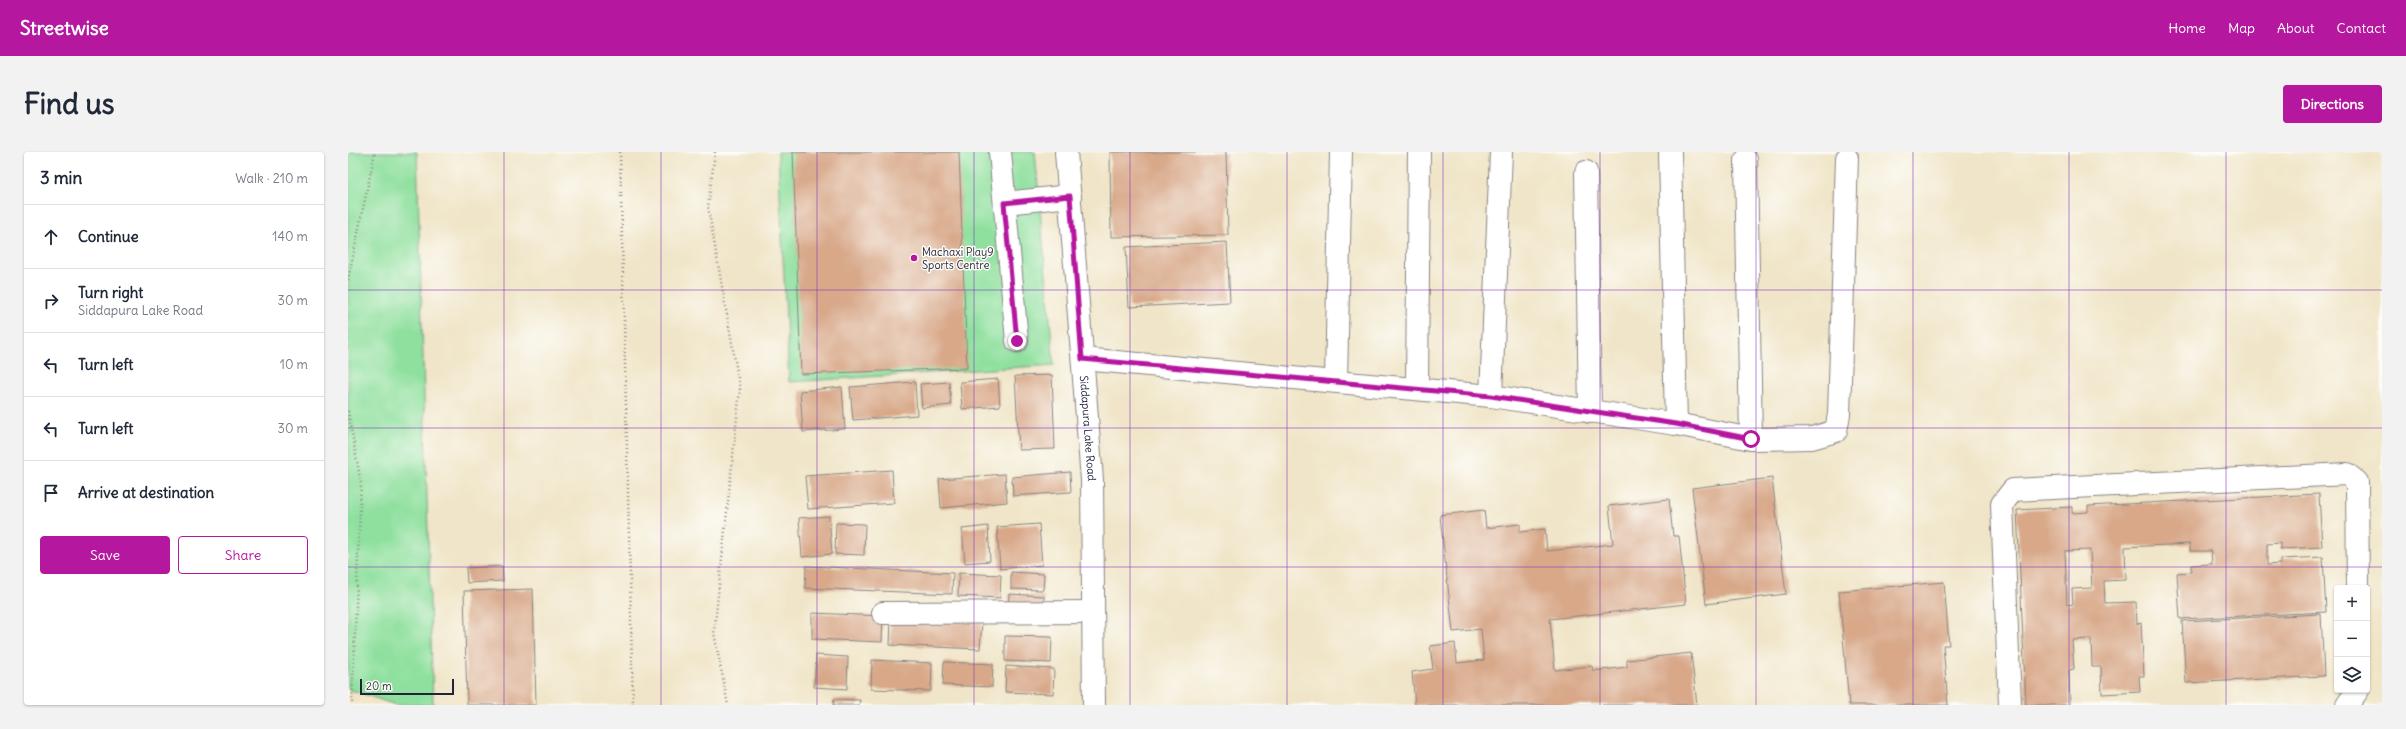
<!DOCTYPE html>
<meta charset="utf-8">
<style>
body{margin:0;font-family:Delius,sans-serif;background:#f2f2f3;color:#1f2937}
.controls{position:absolute;right:12px;bottom:12px;display:grid;overflow:hidden;border-radius:4px;box-shadow:0 1px 3px #0004}
.controls button{width:36px;height:36px;display:grid;place-items:center;padding:0;border:0;border-bottom:1px solid #e0e1e3;background:#fff;color:#1f2937;font:20px sans-serif}
.scale{position:absolute;left:12px;bottom:10px;width:94px;box-sizing:border-box;padding-left:4px;border:2px solid #22223b;border-top:0;font-size:11px;line-height:14px;white-space:nowrap;color:#22223b;-webkit-text-stroke:3px #fdfcf7;paint-order:stroke}
.stop{position:absolute;width:12px;height:12px;margin:-9px;border:3px solid #b5179e;border-radius:50%;background:#fff}
.stop.end{background:#b5179e;border-color:#fff;box-shadow:0 1px 4px #0008}
.list{margin:0;padding:0;list-style:none}
h2{display:flex;justify-content:space-between;align-items:center;height:52px;margin:0;padding:0 16px;font-size:17px}
h2 small{font-size:13px;font-weight:400;color:#747a83}
.list li{display:grid;grid-template-columns:26px 1fr auto;gap:12px;align-items:center;box-sizing:border-box;height:64px;padding:0 16px;border-top:1px solid #e0e1e3}
.list b{display:block;font-size:15px;white-space:nowrap}
.list p{margin:0;font-size:13px;white-space:nowrap;color:#747a83}
.list em{font-size:13px;font-style:normal;color:#747a83}
.actions{display:flex;gap:8px;padding:12px 16px}
.actions a{flex:1;padding:9px 0;border:1px solid #b5179e;border-radius:4px;text-align:center;font-size:14px;color:#b5179e}
.actions .main{background:#b5179e;color:#fff}
.icon{flex:none;width:22px;height:22px;fill:none;stroke:currentColor;stroke-width:2;stroke-linecap:round;stroke-linejoin:round}
.map{position:relative;flex:none;width:2034px;height:553px;overflow:hidden;border-radius:4px}
header{display:flex;align-items:center;gap:24px;box-sizing:border-box;height:56px;padding:0 20px;background:#b5179e;color:#fff}
header strong{font-size:19px}
nav{display:flex;gap:22px;margin-inline-start:auto;font-size:14px}
.intro{display:flex;align-items:center;justify-content:space-between;box-sizing:border-box;height:96px;padding:0 24px}
h1{margin:0;font-size:28px}
.button{padding:10px 18px;border-radius:4px;background:#b5179e;color:#fff;font-size:14px;font-weight:700}
main{display:flex;gap:24px;padding:0 24px}
aside{flex:1;background:#fff;border-radius:4px;box-shadow:0 1px 3px #0004}
.map>svg:first-child{display:block}
</style>
<header>
<strong>Streetwise</strong>
<nav><a>Home</a><a>Map</a><a>About</a><a>Contact</a></nav>
</header>
<div class="intro"><h1>Find us</h1><a class="button">Directions</a></div>
<main>
<aside>
<h2>3 min<small>Walk · 210 m</small></h2>
<ul class="list">
<li><svg class="icon" aria-label="ahead" viewBox="0 0 24 24"><path d="M12 20V5M6 11l6-6 6 6"/></svg><div><b>Continue</b></div><em>140 m</em></li>
<li><svg class="icon" aria-label="right" viewBox="0 0 24 24"><path d="M7 20v-9h11M14 6l5 5-5 5"/></svg><div><b>Turn right</b><p>Siddapura Lake Road</p></div><em>30 m</em></li>
<li><svg class="icon" aria-label="left" viewBox="0 0 24 24"><path d="M17 20v-9H6M10 6l-5 5 5 5"/></svg><div><b>Turn left</b></div><em>10 m</em></li>
<li><svg class="icon" aria-label="left" viewBox="0 0 24 24"><path d="M17 20v-9H6M10 6l-5 5 5 5"/></svg><div><b>Turn left</b></div><em>30 m</em></li>
<li><svg class="icon" aria-label="arrive" viewBox="0 0 24 24"><path d="M6 21V4h12l-3 4 3 4H6"/></svg><div><b>Arrive at destination</b></div></li>
</ul>
<div class="actions"><a class="main">Save</a><a>Share</a></div>
</aside>
<div class="map">
<svg width="2034" height="553" viewBox="0 0 2034 553">
<rect width="100%" height="100%" fill="#fdfcf7"/>
<filter id="ink" filterUnits="userSpaceOnUse"><feTurbulence type="fractalNoise" baseFrequency=".025" numOctaves="2"/><feDisplacementMap in="SourceGraphic" scale="8" xChannelSelector="R" yChannelSelector="G"/><feConvolveMatrix kernelMatrix="1 2 1 2 8 2 1 2 1" color-interpolation-filters="sRGB"/></filter>
<filter id="wash" filterUnits="userSpaceOnUse"><feTurbulence type="fractalNoise" baseFrequency=".012" numOctaves="4" result="noise"/><feDisplacementMap in="SourceGraphic" scale="16" xChannelSelector="R" yChannelSelector="G"/><feGaussianBlur stdDeviation="0.9" result="paint"/><feColorMatrix in="noise" values="0 0 0 0 0 0 0 0 0 0 0 0 0 0 0 0 0 1.4 0 .05"/><feComposite in="paint" operator="in"/></filter>
<g filter="url(#wash)">
<rect width="100%" height="100%" fill="#f0e5c8"/>
<g fill="#8fe09f" stroke="#58816d">
<path d="M0 0H69L85 553H48L0 537Z"/>
<path d="M430 0H687L706 213 441 230Z"/>
</g>
<g id="blocks">
<g fill="#d8a889" fill-rule="evenodd">
<path d="M445 0H611L619 216 453 222Z"/>
<path d="M762 0H878L880 83 763 85Z"/>
<path d="M879 90 882 150 781 155 778 95Z"/>
<path d="M704 223 707 297 671 298 667 224Z"/>
<path d="M650 227 652 254 614 257 612 230Z"/>
<path d="M567 230 569 263 505 268 502 235Z"/>
<path d="M601 230 603 253 574 256 572 232Z"/>
<path d="M494 235 497 277 455 280 452 239Z"/>
<path d="M544 318 546 351 460 357 457 324Z"/>
<path d="M722 320 723 340 665 344 664 325Z"/>
<path d="M657 322 659 350 593 356 591 327Z"/>
<path d="M1424 326 1438 442 1358 452 1344 336Z"/>
<path d="M1971 342 1974 395 1932 397V391L1919 392V413L1933 412V407L1975 405 1978 460 1832 467 1829 421 1843 420V413L1864 412 1863 399H1842V392L1777 395 1778 428 1756 429 1757 451 1788 450 1789 472 1793 471 1796 524H1791L1792 540 1754 542 1753 515H1744L1743 487 1724 488 1726 517 1721 518 1722 553H1678L1669 358 1724 355V361L1740 360V354ZM1742 398 1744 436 1724 437 1725 452 1719 453 1717 399Z"/>
<path d="M1321 347 1325 384H1331L1338 452 1202 467 1207 518 1244 514 1245 519 1279 515V508L1343 501 1349 553H1067L1064 520 1085 517 1082 494 1107 491 1109 511 1136 508 1133 477 1105 480 1092 363 1136 358 1138 376 1172 372V380L1197 377 1199 399 1265 392 1261 354Z"/>
<path d="M481 364 484 402 454 405 451 366Z"/>
<path d="M488 371 517 372 516 403 487 402Z"/>
<path d="M691 372 694 413 652 417 649 375Z"/>
<path d="M640 374 642 409 617 411 614 377Z"/>
<path d="M154 414 155 429 119 431 118 416Z"/>
<path d="M458 414 605 421 604 442 457 436Z"/>
<path d="M663 420 696 422 695 438 663 437Z"/>
<path d="M611 421 653 423 652 446 610 444Z"/>
<path d="M1596 430 1601 493H1595L1600 553H1501L1491 439Z"/>
<path d="M185 437 188 553H119L116 439Z"/>
<path d="M661 442 696 444V460L660 458Z"/>
<path d="M464 461 535 464 534 490 464 487Z"/>
<path d="M1973 462 1976 524 1838 531 1834 469Z"/>
<path d="M543 466 634 470 632 497 542 493Z"/>
<path d="M657 484 704 485 703 511 657 509Z"/>
<path d="M468 503 500 505 499 537 466 535Z"/>
<path d="M524 508 584 511 583 539 523 537Z"/>
<path d="M596 510 645 512 644 535 595 533Z"/>
<path d="M658 514 706 517 705 542 657 540Z"/>
<path d="M486 547 512 548 511 553H485Z"/>
</g>
</g>
</g>
<g filter="url(#ink)">
<use href="#blocks" fill-opacity="0" stroke="#898482" stroke-width="1"/>
<g fill="none" stroke-linecap="round" stroke-linejoin="round">
<g stroke="#898482" stroke-width="24">
<g id="minor">
<path d="M652 0 669 189"/>
<path id="s1" d="M718 0 744 328 746 553"/>
<path d="M1322 0 1328 272"/>
<path d="M1398 8 1403 287"/>
<path d="M1238 20 1242 260"/>
<path d="M657 51 722 44"/>
<path d="M735 207 1143 244 1328 272 1403 287 1464 286 1488 279 1491 262 1499 6"/>
<path d="M988 229 993 0"/>
<path d="M1069 237 1071 0"/>
<path d="M1143 244 1153 0"/>
<path d="M535 461 745 460"/>
<path d="M1662 553 1654 352 1665 338 1999 322 2009 330 2010 436"/>
<path d="M1999 553 2010 538"/>
</g>
</g>
<g stroke="#898482" stroke-width="2.5" stroke-dasharray="1 3" stroke-linecap="butt">
<path d="M272 0 285 553"/>
<path d="M367 0 360 55 392 237 366 481 380 553"/>
<path d="M0 128 27 0"/>
<path d="M0 259 13 331 4 553"/>
</g>
<use href="#minor" stroke="#fff" stroke-width="22"/>
</g>
</g>
<g fill="none" stroke-linecap="round" stroke-linejoin="round" filter="url(#ink)">
<path stroke="#b5179e" stroke-width="5" d="M669 189 656 51 722 44 734 207 1143 244 1328 272 1403 287"/>
</g>
<path fill="none" stroke="#7b2cbf" stroke-width="1" stroke-opacity="0.55" d="M156 0V553M313 0V553M469 0V553M626 0V553M782 0V553M939 0V553M1095 0V553M1252 0V553M1408 0V553M1565 0V553M1721 0V553M1878 0V553M0 138H2034M0 276H2034M0 415H2034"/>
<circle fill="#b5179e" stroke="#fdfcf7" stroke-width="1.5" cx="566" cy="106" r="4"/>
<g text-anchor="middle" dominant-baseline="central" stroke-width="3" stroke-linejoin="round" paint-order="stroke">
<g font-size="11" fill="#22223b" stroke="#fdfcf7" text-anchor="start">
<text x="574" y="100">Machaxi Play9<tspan x="574" dy="13">Sports Centre</tspan></text>
</g>
<g font-size="11" fill="#22223b" stroke="#fdfcf7">
<text stroke="none"><textPath href="#s1" startOffset="277">Siddapura Lake Road</textPath></text>
</g>
</g>
</svg>
<div class="controls">
<button>+</button>
<button>−</button>
<button><svg class="icon" aria-label="layers" viewBox="0 0 24 24"><path d="M12 4l9 5-9 5-9-5zM3 14l9 5 9-5"/></svg></button>
</div>
<div class="scale">20 m</div>
<div class="stop" style="left:1403px;top:287px"></div>
<div class="stop end" style="left:669px;top:189px"></div>
</div>
</main>
